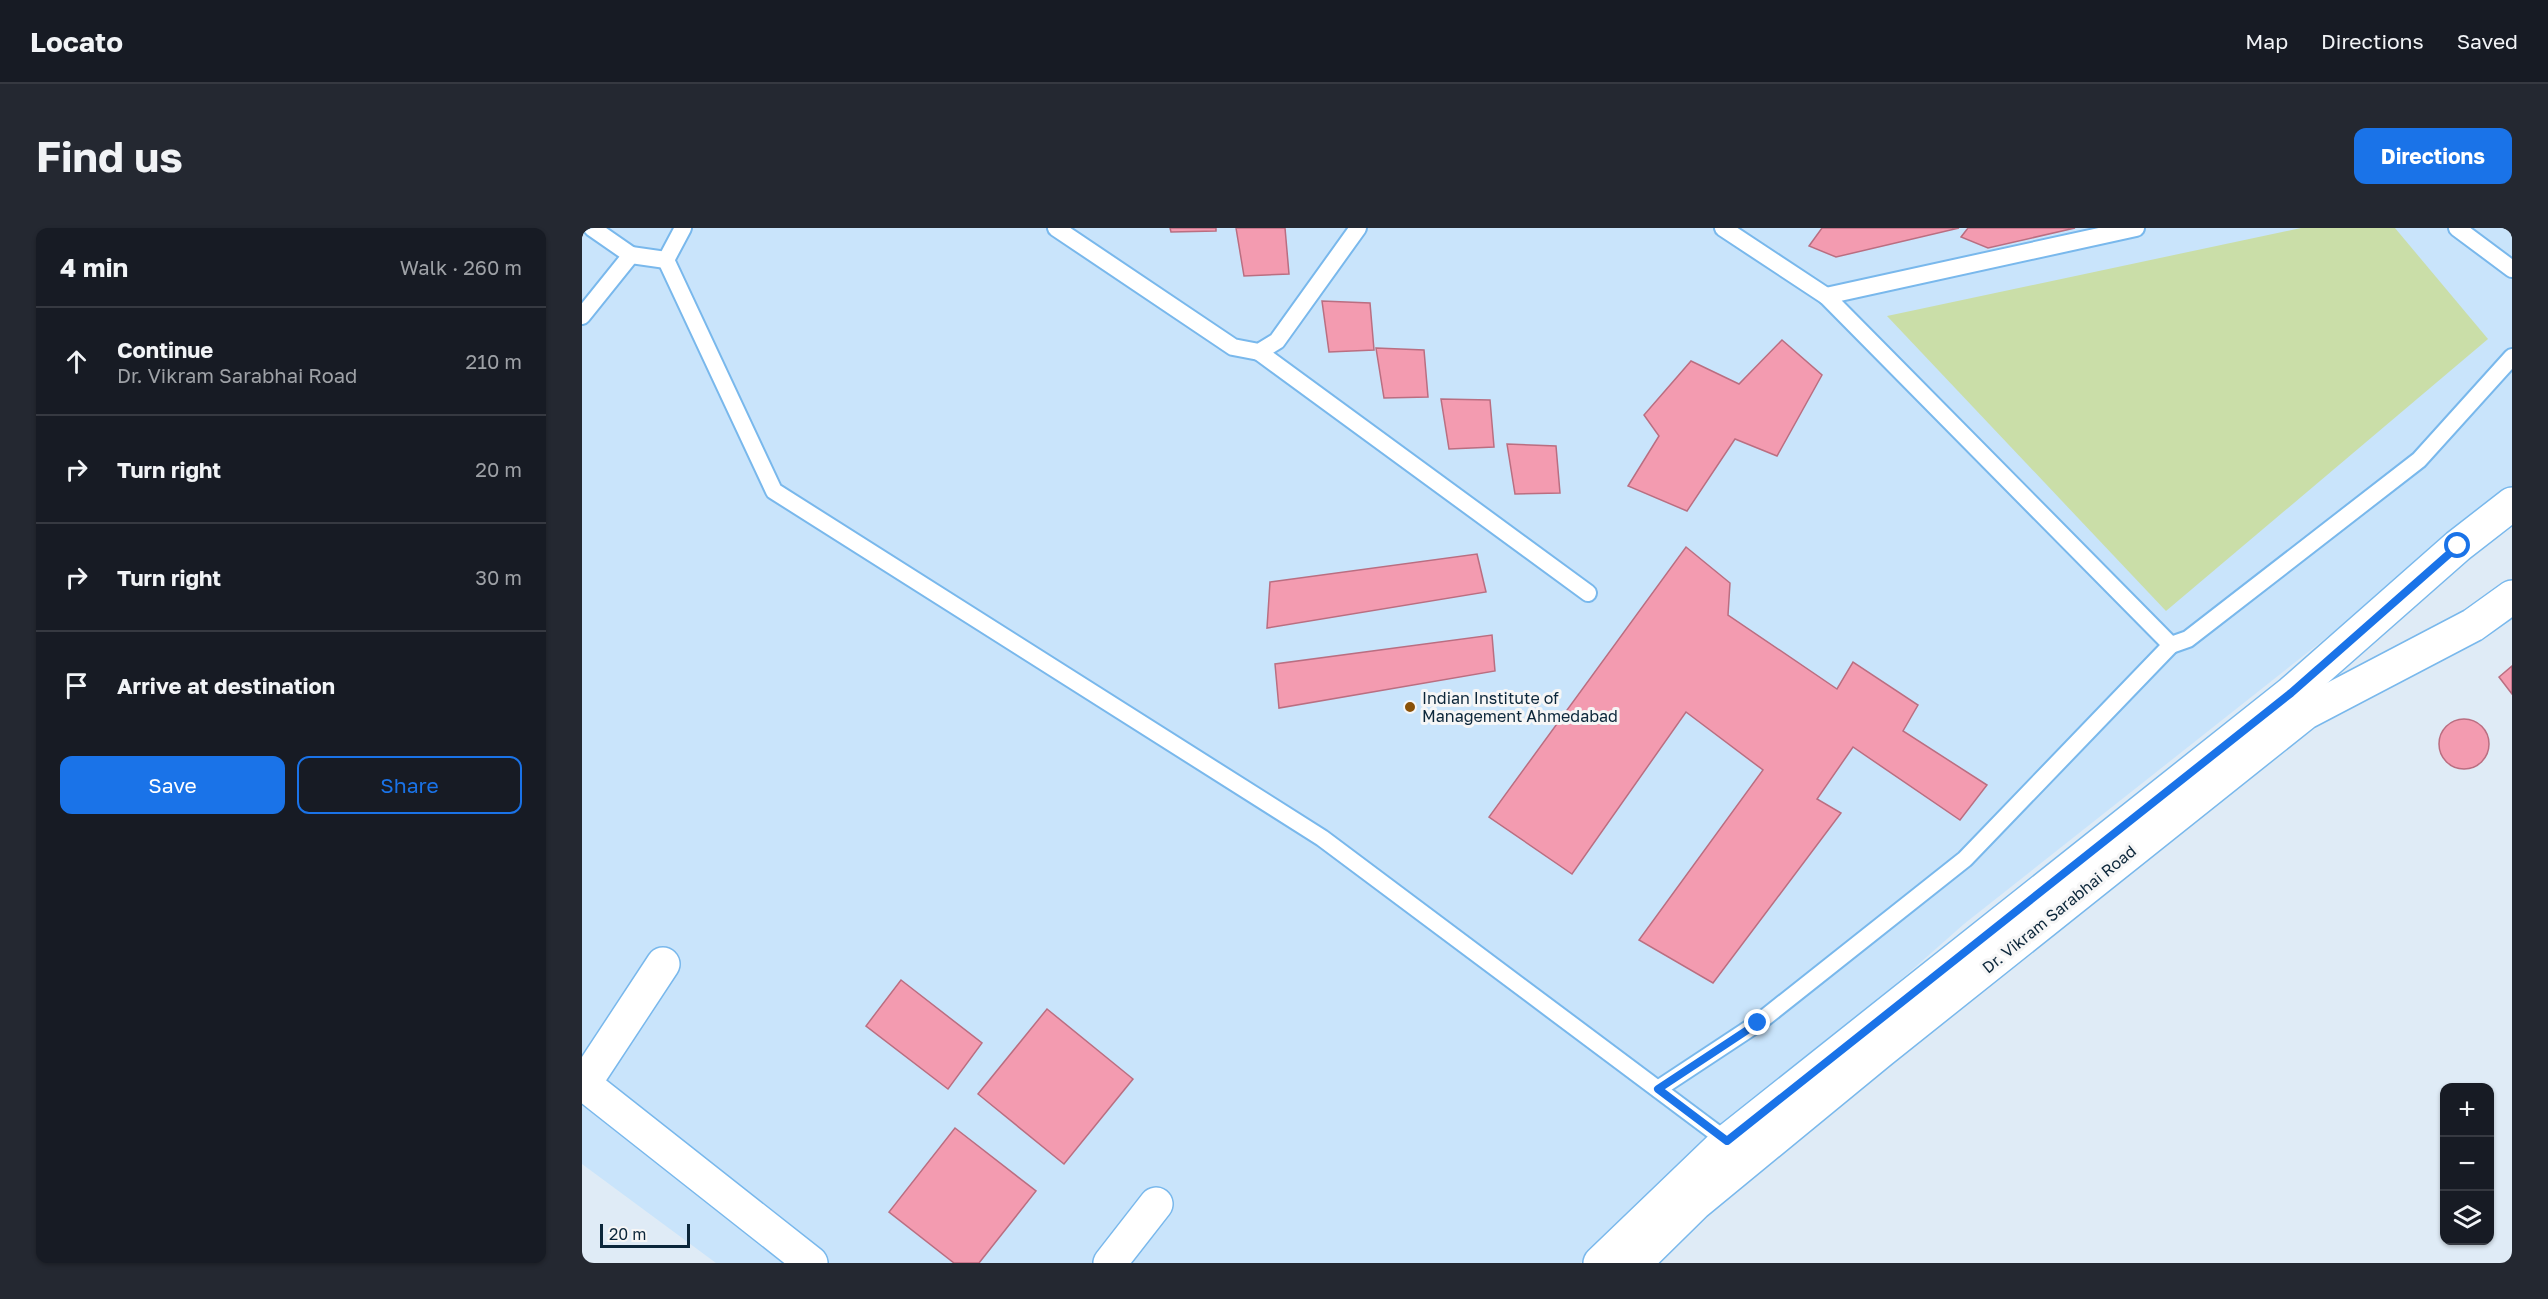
<!DOCTYPE html>
<meta charset="utf-8">
<style>
body{margin:0;font-family:"Golos Text",sans-serif;background:#242831;color:#f1f3f6}
.controls{position:absolute;right:18px;bottom:18px;display:grid;overflow:hidden;border-radius:12px;box-shadow:0 2px 4px #0004}
.controls button{width:54px;height:54px;display:grid;place-items:center;padding:0;border:0;border-bottom:2px solid #363941;background:#171b24;color:#f1f3f6;font:30px sans-serif}
.scale{position:absolute;left:18px;bottom:15px;width:90px;box-sizing:border-box;padding-left:6px;border:3px solid #0b263a;border-top:0;font-size:16px;line-height:21px;white-space:nowrap;color:#0b263a;-webkit-text-stroke:4px #f6f6f6;paint-order:stroke}
.stop{position:absolute;width:18px;height:18px;margin:-14px;border:4px solid #1a73e8;border-radius:50%;background:#fff}
.stop.end{background:#1a73e8;border-color:#fff;box-shadow:0 2px 6px #0008}
.list{margin:0;padding:0;list-style:none}
h2{display:flex;justify-content:space-between;align-items:center;height:78px;margin:0;padding:0 24px;font-size:26px}
h2 small{font-size:20px;font-weight:400;color:#9ea1a6}
.list li{display:grid;grid-template-columns:39px 1fr auto;gap:18px;align-items:center;box-sizing:border-box;height:108px;padding:0 24px;border-top:2px solid #363941}
.list b{display:block;font-size:22px;white-space:nowrap}
.list p{margin:0;font-size:20px;white-space:nowrap;color:#9ea1a6}
.list em{font-size:20px;font-style:normal;color:#9ea1a6}
.actions{display:flex;gap:12px;padding:18px 24px}
.actions a{flex:1;padding:14px 0;border:2px solid #1a73e8;border-radius:12px;text-align:center;font-size:21px;color:#1a73e8}
.actions .main{background:#1a73e8;color:#fff}
.icon{flex:none;width:33px;height:33px;fill:none;stroke:currentColor;stroke-width:2;stroke-linecap:round;stroke-linejoin:round}
.map{position:relative;flex:none;width:1930px;height:1035px;overflow:hidden;border-radius:12px}
header{display:flex;align-items:center;gap:36px;box-sizing:border-box;height:84px;padding:0 30px;background:#171b24;border-bottom:2px solid #363941}
header strong{font-size:28px}
nav{display:flex;gap:33px;margin-inline-start:auto;font-size:21px}
.intro{display:flex;align-items:center;justify-content:space-between;box-sizing:border-box;height:144px;padding:0 36px}
h1{margin:0;font-size:42px}
.button{padding:15px 27px;border-radius:12px;background:#1a73e8;color:#fff;font-size:21px;font-weight:700}
main{display:flex;gap:36px;padding:0 36px}
aside{flex:1;background:#171b24;border-radius:12px;box-shadow:0 2px 4px #0004}
.map>svg:first-child{display:block}
</style>
<header>
<strong>Locato</strong>
<nav><a>Map</a><a>Directions</a><a>Saved</a></nav>
</header>
<div class="intro"><h1>Find us</h1><a class="button">Directions</a></div>
<main>
<aside>
<h2>4 min<small>Walk · 260 m</small></h2>
<ul class="list">
<li><svg class="icon" aria-label="ahead" viewBox="0 0 24 24"><path d="M12 20V5M6 11l6-6 6 6"/></svg><div><b>Continue</b><p>Dr. Vikram Sarabhai Road</p></div><em>210 m</em></li>
<li><svg class="icon" aria-label="right" viewBox="0 0 24 24"><path d="M7 20v-9h11M14 6l5 5-5 5"/></svg><div><b>Turn right</b></div><em>20 m</em></li>
<li><svg class="icon" aria-label="right" viewBox="0 0 24 24"><path d="M7 20v-9h11M14 6l5 5-5 5"/></svg><div><b>Turn right</b></div><em>30 m</em></li>
<li><svg class="icon" aria-label="arrive" viewBox="0 0 24 24"><path d="M6 21V4h12l-3 4 3 4H6"/></svg><div><b>Arrive at destination</b></div></li>
</ul>
<div class="actions"><a class="main">Save</a><a>Share</a></div>
</aside>
<div class="map">
<svg width="1930" height="1035" viewBox="0 0 1930 1035">
<rect width="100%" height="100%" fill="#dfebf6"/>
<path fill="#c9e4fb" d="M0 0H1930V263L1382 696 998 1035H134L0 936Z"/>
<path fill="#cadea8" d="M1719 0H1813L1906 111 1584 383 1305 88Z"/>
<g fill="#f39bb0" stroke="#ba6e81" stroke-width="1.5">
<path d="M588 0H634V3L589 4Z"/>
<path d="M654 0H703L707 46 662 48Z"/>
<path d="M1240 0H1377L1254 29 1227 18Z"/>
<path d="M1386 0H1493L1406 20 1379 9Z"/>
<path d="M740 73 788 75 792 122 747 124Z"/>
<path d="M1200 112 1240 147 1195 228 1153 211 1105 283 1046 258 1077 208 1062 187 1109 133 1157 156Z"/>
<path d="M794 120 842 122 846 169 802 170Z"/>
<path d="M859 171 908 172 912 219 867 221Z"/>
<path d="M925 216 974 218 978 265 933 266Z"/>
<path d="M1104 319 1148 355 1146 387 1255 461 1271 434 1336 477 1321 503 1405 557 1378 592 1271 519 1235 571 1259 585 1131 755 1057 712 1181 542 1104 484 990 646 907 589Z"/>
<path d="M895 326 904 364 685 400 688 354Z"/>
<path d="M910 407 913 443 697 480 693 436Z"/>
<path d="M1930 438V466L1917 449Z"/>
<circle cx="1882" cy="516" r="25"/>
<path d="M319 752 400 815 366 861 284 798Z"/>
<path d="M465 781 551 851 482 936 396 866Z"/>
<path d="M373 900 454 963 397 1035H372L307 984Z"/>
</g>
<g fill="none" stroke-linecap="round" stroke-linejoin="round">
<g stroke="#79b8ec" stroke-width="20">
<g id="lane">
<path d="M101 0 84 32 192 263 740 610 1145 913"/>
<path d="M474 0 651 119 677 124 695 113 776 0"/>
<path d="M1141 0 1244 68"/>
<path d="M1554 0 1244 68 1589 417 1606 411 1837 232 1930 129"/>
<path d="M1875 0 1930 41"/>
<path d="M49 27 84 32"/>
<path d="M0 88 49 27 10 0"/>
<path d="M677 124 1006 365"/>
<path d="M1076 861 1176 795 1383 631 1589 417"/>
</g>
</g>
<g stroke="#79b8ec" stroke-width="36">
<g id="street">
<path d="M2 856 81 736"/>
<path d="M0 859 2 856 229 1035"/>
<path d="M528 1035 574 976"/>
</g>
</g>
<g stroke="#79b8ec" stroke-width="36">
<g id="secondary">
<path d="M1018 1035 1145 913 1709 465 1876 318 1930 276"/>
<path d="M1053 1035 1114 975 1299 823 1723 485 1891 397 1930 369"/>
</g>
</g>
<use href="#lane" stroke="#fff" stroke-width="16"/>
<use href="#street" stroke="#fff" stroke-width="33"/>
<use href="#secondary" stroke="#fff" stroke-width="33"/>
</g>
<g fill="none" stroke-linecap="round" stroke-linejoin="round">
<path stroke="#1a73e8" stroke-width="8" d="M1176 795 1076 861 1145 913 1709 465 1876 318"/>
</g>
<circle fill="#8a5107" stroke="#f6f6f6" stroke-width="2" cx="828" cy="479" r="6"/>
<g text-anchor="middle" dominant-baseline="central" stroke-width="6" stroke-linejoin="round" paint-order="stroke">
<g font-size="16" fill="#0b263a" stroke="#f6f6f6" text-anchor="start">
<text x="840" y="470">Indian Institute of<tspan x="840" dy="18">Management Ahmedabad</tspan></text>
</g>
<g font-size="16" fill="#0b263a" stroke="#f6f6f6">
<text transform="translate(1477 681) rotate(-39)">Dr. Vikram Sarabhai Road</text>
</g>
</g>
</svg>
<div class="controls">
<button>+</button>
<button>−</button>
<button><svg class="icon" aria-label="layers" viewBox="0 0 24 24"><path d="M12 4l9 5-9 5-9-5zM3 14l9 5 9-5"/></svg></button>
</div>
<div class="scale">20 m</div>
<div class="stop" style="left:1876px;top:318px"></div>
<div class="stop end" style="left:1176px;top:795px"></div>
</div>
</main>
